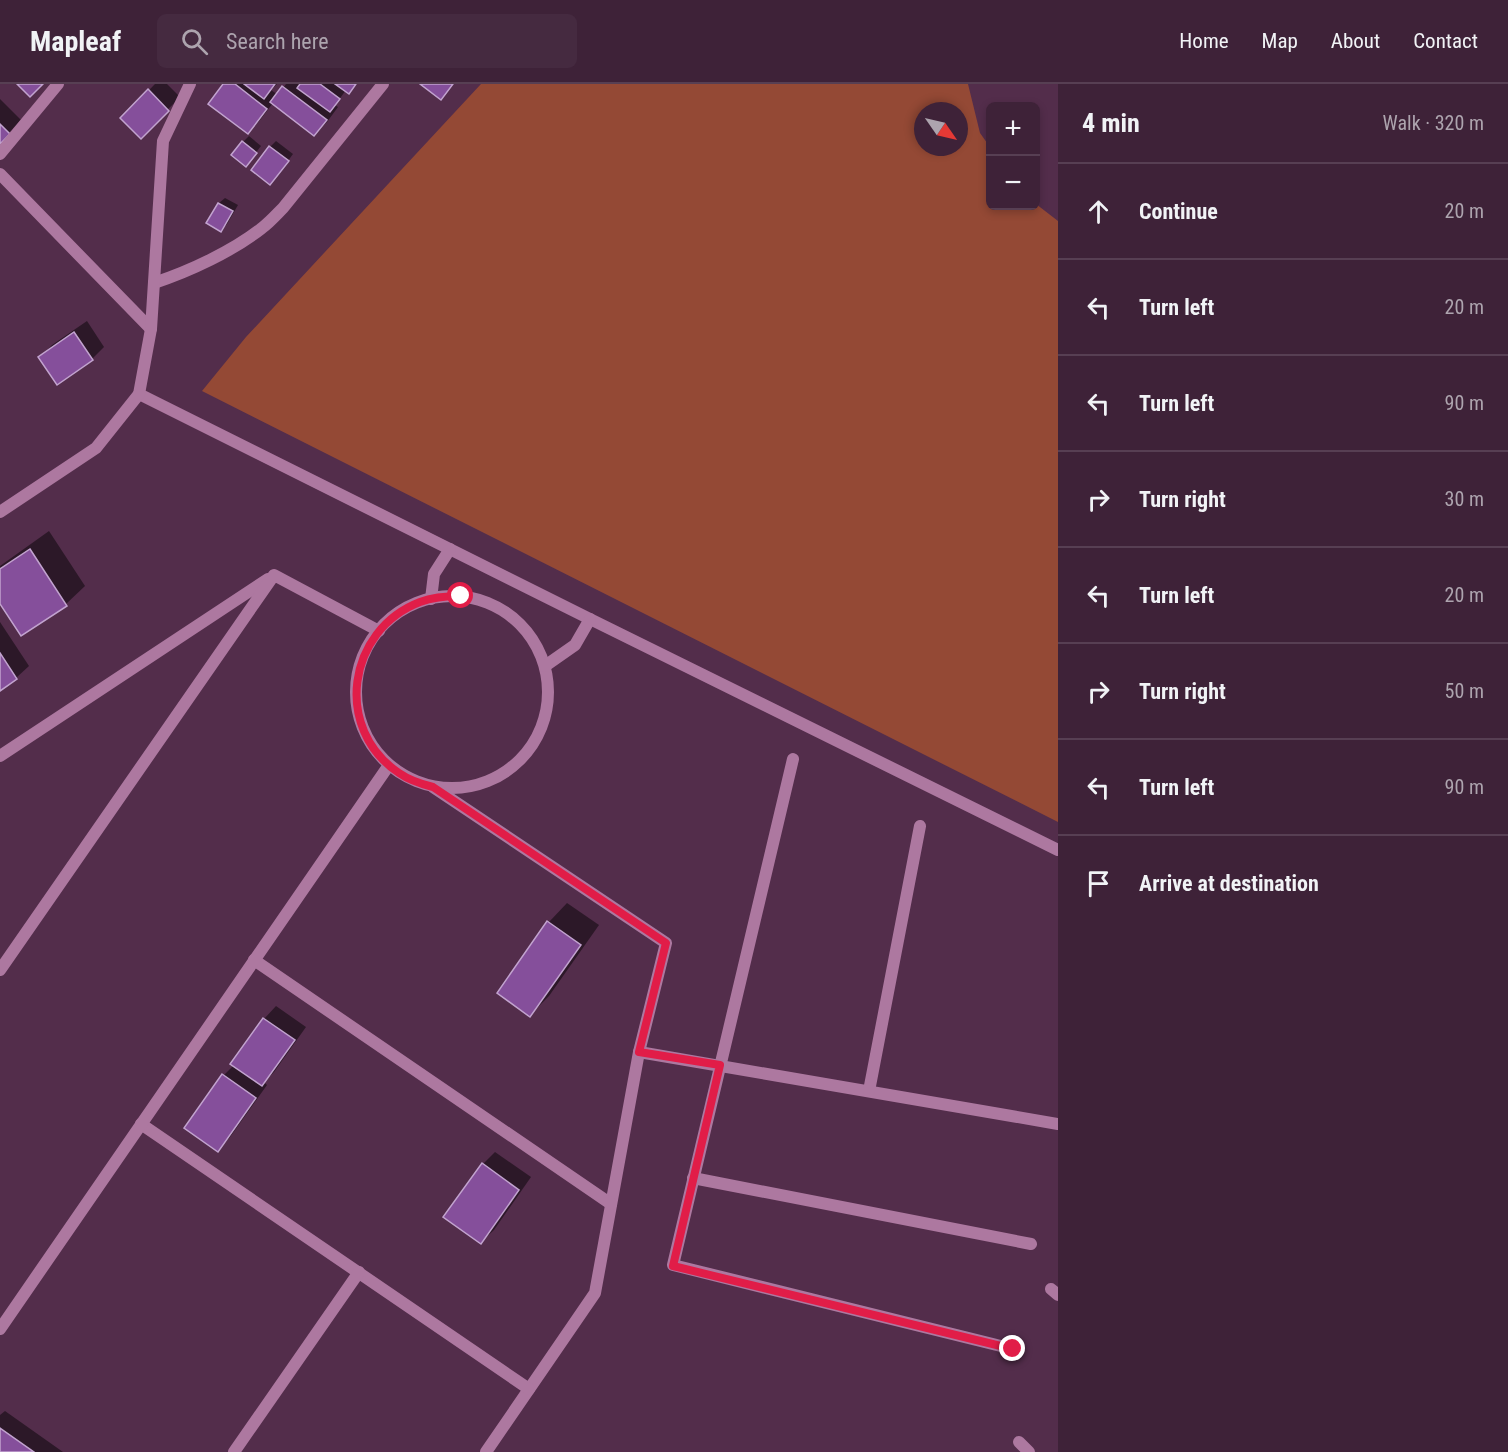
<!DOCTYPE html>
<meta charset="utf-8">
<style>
body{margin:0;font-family:"Roboto Condensed",sans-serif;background:#452a40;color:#f1f3f6}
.controls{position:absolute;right:18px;top:18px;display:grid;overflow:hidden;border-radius:9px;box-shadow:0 3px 9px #0003}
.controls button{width:54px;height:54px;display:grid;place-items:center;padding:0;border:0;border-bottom:2px solid #573f53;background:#3e2238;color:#f1f3f6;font:30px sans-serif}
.compass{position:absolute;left:914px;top:18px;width:54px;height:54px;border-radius:50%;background:#3e2238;box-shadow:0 3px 9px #0003;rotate:124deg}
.stop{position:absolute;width:18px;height:18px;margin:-14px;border:4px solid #e11d48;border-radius:50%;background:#fff}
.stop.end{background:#e11d48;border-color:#fff;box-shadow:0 2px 6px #0008}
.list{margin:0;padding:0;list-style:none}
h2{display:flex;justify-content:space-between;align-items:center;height:78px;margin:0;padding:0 24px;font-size:26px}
h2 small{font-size:20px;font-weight:400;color:#ada4ae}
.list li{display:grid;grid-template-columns:39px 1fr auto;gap:18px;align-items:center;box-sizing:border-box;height:96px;padding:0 24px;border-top:2px solid #573f53}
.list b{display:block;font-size:22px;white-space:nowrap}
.list em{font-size:20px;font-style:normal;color:#ada4ae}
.icon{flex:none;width:33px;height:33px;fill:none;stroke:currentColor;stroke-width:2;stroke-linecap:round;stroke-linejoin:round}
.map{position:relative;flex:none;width:1058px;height:1368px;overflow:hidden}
header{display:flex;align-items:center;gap:36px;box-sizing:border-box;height:84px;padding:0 30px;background:#3e2238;border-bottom:2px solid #573f53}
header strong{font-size:28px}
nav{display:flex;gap:33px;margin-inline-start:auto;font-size:21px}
.search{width:420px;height:54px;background:#452a40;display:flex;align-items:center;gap:15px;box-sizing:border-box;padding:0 21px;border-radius:9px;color:#ada4ae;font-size:22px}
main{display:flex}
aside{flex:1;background:#3e2238}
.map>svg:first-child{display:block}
</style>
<header>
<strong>Mapleaf</strong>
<div class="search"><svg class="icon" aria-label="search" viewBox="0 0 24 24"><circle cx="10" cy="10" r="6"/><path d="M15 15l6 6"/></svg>Search here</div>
<nav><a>Home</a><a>Map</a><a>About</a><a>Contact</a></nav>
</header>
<main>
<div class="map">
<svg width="1058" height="1368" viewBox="0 0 1058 1368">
<rect width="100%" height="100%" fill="#532d4b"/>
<path fill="#944935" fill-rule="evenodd" d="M481 0H968L980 49 990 63V122H1036V120L1058 137V738L202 307 246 253ZM923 27H959V63H923Z"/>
<g fill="#0007">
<path d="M155 0H167L180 13 141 53 122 34Z"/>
<path d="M225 0H277L271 6 278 11 286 0H357L349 8 346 6 335 21 338 23 327 38 314 50 273 19 260 36 248 48Z"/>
<path d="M0 15 21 36 0 58Z"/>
<path d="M249 52 261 62 251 75 243 58Z"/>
<path d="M276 57 293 70 276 93 270 63Z"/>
<path d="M225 114 238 121 227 140 221 146 208 138 219 119Z"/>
<path d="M87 237 104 263 92 275 40 274 52 261Z"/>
<path d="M49 447 85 502 66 520 0 518V482Z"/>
<path d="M0 538 29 582 16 594 0 605Z"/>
<path d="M567 819 599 841 549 912 530 931 499 909 549 838Z"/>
<path d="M276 922 306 943 274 988 264 998 267 1001 230 1053 218 1066 224 991 234 981 264 935Z"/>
<path d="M495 1068 531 1093 494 1146 481 1158 483 1080Z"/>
<path d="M5 1327 63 1368H0V1331Z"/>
</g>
<g fill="#854f9b" stroke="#c2a3cf" stroke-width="1.5">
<path d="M17 0H43L30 13Z"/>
<path d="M223 0H235L267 25 248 50 208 20Z"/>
<path d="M244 0H275L264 15Z"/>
<path d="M300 0H320L340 15 330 28 297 4Z"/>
<path d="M335 0H356L349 10Z"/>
<path d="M420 0H453L441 16Z"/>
<path d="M282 2 327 36 314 52 270 18Z"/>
<path d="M148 5 169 27 141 55 120 34Z"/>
<path d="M0 40 10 50 0 60Z"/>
<path d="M242 57 257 69 246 83 231 71Z"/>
<path d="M269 62 289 77 270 101 251 86Z"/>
<path d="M218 119 233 127 221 148 206 139Z"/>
<path d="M74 248 93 276 57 301 38 273Z"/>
<path d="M30 465 67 522 21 552 0 520V485Z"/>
<path d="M0 569 17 595 0 607Z"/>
<path d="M547 837 581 861 530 933 497 909Z"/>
<path d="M263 934 295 956 262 1002 230 980Z"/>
<path d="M222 990 256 1014 218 1068 184 1044Z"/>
<path d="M482 1079 519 1106 481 1160 443 1133Z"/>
<path d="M0 1344 34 1368H0Z"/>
</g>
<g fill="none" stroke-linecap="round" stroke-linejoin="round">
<g stroke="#ad78a0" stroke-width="12">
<path d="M0 70 58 0"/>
<path d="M0 90 151 245"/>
<path d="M154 199C190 187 233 167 262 144 270 138 276 131 283 124L383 0"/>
<path d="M139 310 590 535 1058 766"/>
<path d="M0 428 96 364 139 310 151 245 163 57 190 0"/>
<circle cx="452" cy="608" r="96"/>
<path d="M431 515 434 490 450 465"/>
<path d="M545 582 575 561 590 535"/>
<path d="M0 672 268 495"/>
<path d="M793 675 673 1181 1013 1265"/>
<path d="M433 703 666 859 639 968 595 1209 486 1368"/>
<path d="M254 876 611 1120"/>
<path d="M0 886 274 491 379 547"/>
<path d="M639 968 1058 1040"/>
<path d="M869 1007 920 742"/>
<path d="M141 1040 529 1305"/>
<path d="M693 1094 1031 1160"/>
<path d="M1051 1205 1058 1211"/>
<path d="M0 1245 389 681"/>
<path d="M1019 1358 1029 1368"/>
<path d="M234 1368 359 1188"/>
</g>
</g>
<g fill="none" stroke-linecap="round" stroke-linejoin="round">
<path stroke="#e11d48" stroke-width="8" d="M461 512C447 512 433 513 420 518 347 546 333 645 399 689 409 696 421 700 433 703L666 859 639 968 720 981 673 1182 1013 1265"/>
</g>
</svg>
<div class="controls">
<button>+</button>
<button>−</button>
</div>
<svg class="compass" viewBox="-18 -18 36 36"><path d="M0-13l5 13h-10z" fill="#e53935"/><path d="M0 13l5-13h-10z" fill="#ada4ae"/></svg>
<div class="stop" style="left:461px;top:512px"></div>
<div class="stop end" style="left:1013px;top:1265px"></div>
</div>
<aside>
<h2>4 min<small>Walk · 320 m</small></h2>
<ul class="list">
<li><svg class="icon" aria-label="ahead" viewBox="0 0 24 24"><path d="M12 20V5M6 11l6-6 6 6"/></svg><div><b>Continue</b></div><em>20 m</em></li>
<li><svg class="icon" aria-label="left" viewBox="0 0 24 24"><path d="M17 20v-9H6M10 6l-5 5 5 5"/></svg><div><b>Turn left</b></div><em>20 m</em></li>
<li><svg class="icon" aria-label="left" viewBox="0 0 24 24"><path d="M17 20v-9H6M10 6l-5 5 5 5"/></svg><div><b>Turn left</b></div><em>90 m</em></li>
<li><svg class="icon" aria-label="right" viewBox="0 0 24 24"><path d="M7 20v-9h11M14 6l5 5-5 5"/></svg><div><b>Turn right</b></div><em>30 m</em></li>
<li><svg class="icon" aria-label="left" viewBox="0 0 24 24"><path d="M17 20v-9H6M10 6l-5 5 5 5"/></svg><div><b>Turn left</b></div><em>20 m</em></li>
<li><svg class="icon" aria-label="right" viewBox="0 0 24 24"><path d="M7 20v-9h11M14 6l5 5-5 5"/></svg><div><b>Turn right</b></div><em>50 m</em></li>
<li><svg class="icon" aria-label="left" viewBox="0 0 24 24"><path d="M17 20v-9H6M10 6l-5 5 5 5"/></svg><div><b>Turn left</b></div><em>90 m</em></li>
<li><svg class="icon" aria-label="arrive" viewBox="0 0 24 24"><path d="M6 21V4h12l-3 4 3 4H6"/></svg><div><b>Arrive at destination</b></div></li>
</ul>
</aside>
</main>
